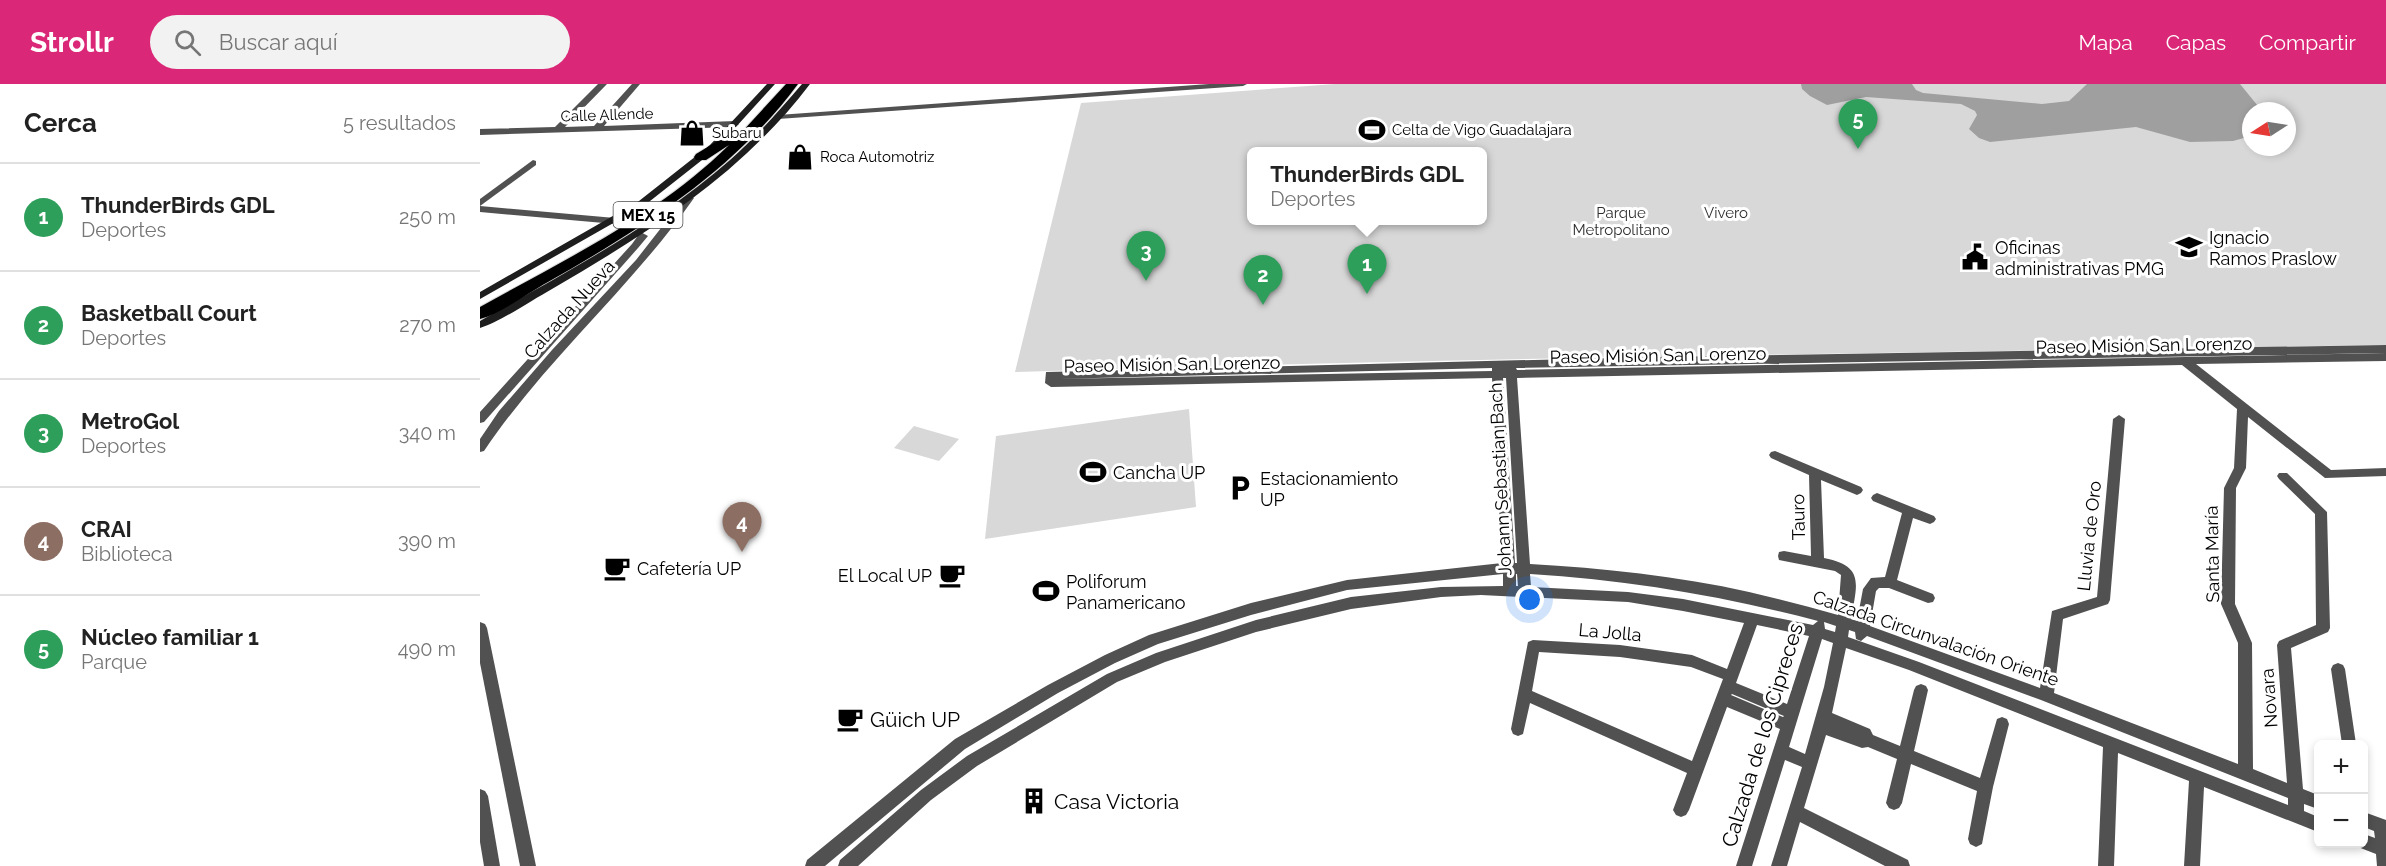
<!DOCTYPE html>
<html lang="es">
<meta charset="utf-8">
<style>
body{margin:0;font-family:Raleway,sans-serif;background:#f2f2f2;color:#222}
.controls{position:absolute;right:18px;bottom:18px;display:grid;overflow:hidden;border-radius:9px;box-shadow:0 3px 9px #0003}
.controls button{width:54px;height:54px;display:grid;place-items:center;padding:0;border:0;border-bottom:2px solid #e0e0e0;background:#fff;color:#222;font:30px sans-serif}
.compass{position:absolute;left:1762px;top:18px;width:54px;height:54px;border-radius:50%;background:#fff;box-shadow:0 3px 9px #0003;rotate:258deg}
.you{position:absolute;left:1050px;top:516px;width:21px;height:21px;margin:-15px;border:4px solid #fff;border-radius:50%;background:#1a73e8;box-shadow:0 0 0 9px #1a73e833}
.badge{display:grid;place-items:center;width:39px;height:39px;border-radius:50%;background:#db2777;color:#fff;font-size:20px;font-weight:700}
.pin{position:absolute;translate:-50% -50px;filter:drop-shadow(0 2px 3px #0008)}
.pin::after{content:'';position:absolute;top:32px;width:21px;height:18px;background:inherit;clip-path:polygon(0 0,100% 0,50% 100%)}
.popup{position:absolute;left:767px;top:63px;width:240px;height:78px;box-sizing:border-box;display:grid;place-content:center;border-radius:9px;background:#fff;filter:drop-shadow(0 2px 4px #0005);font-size:20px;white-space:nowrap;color:#767676}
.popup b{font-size:22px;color:#222}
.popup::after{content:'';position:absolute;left:50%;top:100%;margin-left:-12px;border:12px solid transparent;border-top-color:#fff}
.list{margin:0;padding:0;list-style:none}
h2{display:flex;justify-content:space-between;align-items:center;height:78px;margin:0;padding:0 24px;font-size:26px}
h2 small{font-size:20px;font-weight:400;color:#767676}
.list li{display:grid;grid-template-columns:39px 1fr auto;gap:18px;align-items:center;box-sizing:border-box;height:108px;padding:0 24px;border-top:2px solid #e0e0e0}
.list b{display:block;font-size:22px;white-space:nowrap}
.list p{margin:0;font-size:20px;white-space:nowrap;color:#767676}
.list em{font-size:20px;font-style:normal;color:#767676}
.icon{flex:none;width:33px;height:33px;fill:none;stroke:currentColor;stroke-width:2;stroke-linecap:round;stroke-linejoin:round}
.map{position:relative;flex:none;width:1906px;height:782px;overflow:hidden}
header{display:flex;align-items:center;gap:36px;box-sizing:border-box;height:84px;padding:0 30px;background:#db2777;color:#fff}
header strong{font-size:28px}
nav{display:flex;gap:33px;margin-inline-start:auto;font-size:21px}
.search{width:420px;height:54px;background:#f2f2f2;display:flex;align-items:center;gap:15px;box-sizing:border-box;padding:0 21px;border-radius:33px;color:#767676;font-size:22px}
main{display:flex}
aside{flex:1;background:#fff}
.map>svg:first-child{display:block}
</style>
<header>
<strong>Strollr</strong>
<div class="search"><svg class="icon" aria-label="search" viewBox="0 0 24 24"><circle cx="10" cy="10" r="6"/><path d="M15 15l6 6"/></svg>Buscar aquí</div>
<nav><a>Mapa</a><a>Capas</a><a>Compartir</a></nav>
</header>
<main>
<aside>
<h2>Cerca<small>5 resultados</small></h2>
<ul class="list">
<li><span class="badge" style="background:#2e9e5b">1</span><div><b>ThunderBirds GDL</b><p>Deportes</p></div><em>250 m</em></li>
<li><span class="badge" style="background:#2e9e5b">2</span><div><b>Basketball Court</b><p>Deportes</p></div><em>270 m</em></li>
<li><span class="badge" style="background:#2e9e5b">3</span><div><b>MetroGol</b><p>Deportes</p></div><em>340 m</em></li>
<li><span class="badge" style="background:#8d6e63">4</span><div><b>CRAI</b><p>Biblioteca</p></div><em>390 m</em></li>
<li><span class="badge" style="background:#2e9e5b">5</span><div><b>Núcleo familiar 1</b><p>Parque</p></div><em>490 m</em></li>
</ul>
</aside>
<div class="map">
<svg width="1906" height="782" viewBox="0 0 1906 782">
<rect width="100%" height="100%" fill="#fff"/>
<g fill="#d8d8d8" fill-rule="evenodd">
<path d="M855 0H1906V261C1449 269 992 273 535 288L601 19ZM1771 27H1807V63H1771ZM772 68H1002V136H772Z"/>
<path d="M709 325 716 423 505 455 516 352Z"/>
<path d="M434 342 479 355 459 377 414 364Z"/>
</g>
<path fill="#9f9f9f" d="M1321 0H1432L1436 6 1443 9 1562 20 1589 17 1607 0H1760L1782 27H1771V52L1753 57 1710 58 1656 43 1510 58 1499 54 1489 45 1497 31 1495 27 1481 20 1386 13 1347 21 1330 12 1322 5Z"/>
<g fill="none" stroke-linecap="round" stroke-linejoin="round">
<g stroke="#dbdbdb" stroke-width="2">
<path id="highway" d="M306 0H318C253 88 161 145 68 198 48 209 22 229 0 235V223C86 175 178 131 249 61L226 76H216L214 73 216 70 251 49 260 50Z"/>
</g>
<g fill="#515151" fill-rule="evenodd">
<path d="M118 0H127L85 43 114 42 152 0H160L124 42 255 37 259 40 255 43 0 51V45L75 43Z"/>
<path d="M729 0H767L763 2 298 35 294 33 298 31Z"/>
<path d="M53 76 56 77V81L0 122V115Z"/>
<path d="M209 111 214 114C150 205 66 275 4 367L0 368V355L19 327 72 266 156 176 206 112Z"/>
<path d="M0 122 135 134 140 137 135 140 0 128Z"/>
<path d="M157 146 168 152 158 164 4 338 0 339V328L152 160 157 153 152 149Z"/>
<path d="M1906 261V269L1036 284 1037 286 1906 269V277L1716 280 1851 386 1906 384V392L1845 394 1768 333 1766 384 1756 404 1755 520 1772 559 1773 685 1807 699 1797 561 1799 557 1836 541 1835 430 1799 395 1797 392 1799 389H1807L1847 428 1850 544 1848 548 1811 564 1823 705 1838 711V725L1824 720V727L1838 733V748L1724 703 1720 782H1704L1709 697 1638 669 1634 782H1618L1623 663 1429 586 1366 564 1352 629 1390 645 1393 651 1420 662 1434 606 1436 602 1441 600 1446 602 1448 606 1434 667 1500 694 1517 635 1522 633 1527 635 1529 640 1513 703 1502 760 1496 763 1490 760 1488 755 1497 707 1431 680 1422 719 1419 724 1414 726 1409 724 1406 719 1417 675 1388 663 1382 664 1346 651 1324 724 1428 776 1430 782H1405L1320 738 1307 782H1291L1322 683 1305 676 1272 782H1256L1300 645 1247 623 1209 726 1206 731 1201 733 1196 731 1193 726 1207 689 1050 619 1043 650 1038 652 1033 650 1031 645 1048 558 1053 556 1140 561 1212 571 1247 585 1264 539 1203 527 1148 518 1001 511 961 513 871 525 776 548 685 578 637 598 497 682 451 716 378 782H358L360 776 441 706 487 672 627 590 676 569 776 536 871 513 961 503 1023 502V490L867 506 771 531 678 560 635 579 578 609 485 665 345 782H325L327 776 475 655 568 601 625 571 669 551 771 519 867 496 1022 479 1012 294 571 303 565 299 566 288 1172 273ZM1702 281 1757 325 1754 384 1744 404 1741 520 1758 559V680L1574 609 1583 535 1628 520 1630 516 1645 335 1639 331 1633 335 1617 513 1572 527 1560 604 1390 542 1396 507 1399 504H1409L1448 519 1453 518 1455 514 1453 510 1417 496 1433 434 1450 440 1454 438 1456 435 1454 432 1397 409 1393 411 1391 414 1393 417 1422 429 1405 493 1391 494 1383 505 1377 537 1371 535C1377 500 1385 482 1344 474L1341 396 1377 411 1381 409 1383 406 1381 403 1295 367 1291 368 1289 371 1291 374 1329 391 1331 472 1304 467 1299 468 1298 472 1299 476 1304 477 1355 487 1361 491 1358 531C1329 523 1299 515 1269 508 1198 492 1122 484 1050 480L1037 294ZM1012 284V287L576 295ZM1023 294H1026L1037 479H1035ZM1036 490H1037L1038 502H1036ZM1050 490C1148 496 1243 512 1338 537L1333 541 1203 515 1148 508 1051 503ZM1344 538 1356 542 1355 548 1345 545ZM1277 541 1329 552 1307 620 1256 599ZM1369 546 1375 548 1376 555 1381 557 1387 552 1561 616 1808 714V721L1439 578 1368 553ZM1342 555 1353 559 1344 603 1325 670 1309 663ZM1059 568 1140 573 1211 583 1243 595 1212 677 1052 607ZM1252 610 1304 632 1303 633 1251 611Z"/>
<path d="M0 538 5 540 7 544 56 782H40L0 579Z"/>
<path d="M1858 579 1863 581 1865 585 1876 660H1862L1851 585 1853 581Z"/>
<path d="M0 705 5 707 8 712 20 782H4L0 758Z"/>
<path d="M1884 728 1906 736V782H1897L1896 770 1878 763 1877 760H1884V750L1895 754 1894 747 1884 743Z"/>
</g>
<g fill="#1e1e1e" fill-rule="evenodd">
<path d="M287 0H295L236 65 165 121 0 215V208L159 117 230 61Z"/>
<path d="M322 0H330C262 90 168 149 72 205 52 216 20 238 0 244V237C86 188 175 142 250 76 276 53 299 27 322 0Z"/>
</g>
<use href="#highway" fill="#000" fill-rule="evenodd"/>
</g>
<defs>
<g id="stadium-bare" transform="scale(2.07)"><path d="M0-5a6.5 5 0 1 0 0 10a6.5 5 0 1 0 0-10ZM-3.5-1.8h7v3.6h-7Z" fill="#000" stroke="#fff" stroke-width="2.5" paint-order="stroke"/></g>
<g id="shop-bare" transform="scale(2.07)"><path d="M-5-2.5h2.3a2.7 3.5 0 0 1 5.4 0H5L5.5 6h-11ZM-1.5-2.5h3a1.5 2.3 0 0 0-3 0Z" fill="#000" stroke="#fff" stroke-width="2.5" paint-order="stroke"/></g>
<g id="school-bare" transform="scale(2.07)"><path d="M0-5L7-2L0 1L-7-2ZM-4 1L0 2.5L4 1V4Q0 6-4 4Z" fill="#000" stroke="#fff" stroke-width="2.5" paint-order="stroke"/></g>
<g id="civic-bare" transform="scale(2.07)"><path d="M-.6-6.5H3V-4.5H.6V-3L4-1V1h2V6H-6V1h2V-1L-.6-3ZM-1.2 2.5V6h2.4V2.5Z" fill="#000" stroke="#fff" stroke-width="2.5" paint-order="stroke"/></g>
<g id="parking-bare" transform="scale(2.07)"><path d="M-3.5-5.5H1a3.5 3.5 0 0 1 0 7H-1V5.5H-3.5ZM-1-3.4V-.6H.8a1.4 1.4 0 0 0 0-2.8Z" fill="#000" stroke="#fff" stroke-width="2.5" paint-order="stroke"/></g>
<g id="cafe-bare" transform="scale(2.07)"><path d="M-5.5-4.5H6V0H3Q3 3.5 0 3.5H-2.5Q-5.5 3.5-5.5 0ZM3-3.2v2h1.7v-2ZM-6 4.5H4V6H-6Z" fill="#000" stroke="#fff" stroke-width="2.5" paint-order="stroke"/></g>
<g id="building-bare" transform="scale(2.07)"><path d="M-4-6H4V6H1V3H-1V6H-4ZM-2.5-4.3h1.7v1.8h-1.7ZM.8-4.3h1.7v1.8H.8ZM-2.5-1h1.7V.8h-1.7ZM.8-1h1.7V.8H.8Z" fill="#000" stroke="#fff" stroke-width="2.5" paint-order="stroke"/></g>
</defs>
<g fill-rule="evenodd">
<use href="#stadium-bare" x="892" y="46"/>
<use href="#shop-bare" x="212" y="49"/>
<use href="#shop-bare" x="320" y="73"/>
<use href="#school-bare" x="1709" y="163"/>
<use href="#civic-bare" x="1495" y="173"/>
<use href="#stadium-bare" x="613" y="388"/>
<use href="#parking-bare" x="760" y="404"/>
<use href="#cafe-bare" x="137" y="484"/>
<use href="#cafe-bare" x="472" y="491"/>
<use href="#stadium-bare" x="566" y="507"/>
<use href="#cafe-bare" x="370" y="635"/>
<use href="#building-bare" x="554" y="717"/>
</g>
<g text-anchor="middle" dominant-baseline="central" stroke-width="6" stroke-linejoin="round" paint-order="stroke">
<g font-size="15" fill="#000" stroke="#fff">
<text transform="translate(127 31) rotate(-2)">Calle Allende</text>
</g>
<g font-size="15" fill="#000" stroke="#fff" text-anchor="start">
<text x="912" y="46">Celta de Vigo Guadalajara</text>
<text x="232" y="49">Subaru</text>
<text x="340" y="73">Roca Automotriz</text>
</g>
<g font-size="15" fill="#2f2f2f" stroke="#fff">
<text x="1141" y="129">Parque<tspan x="1141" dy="17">Metropolitano</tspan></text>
<text x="1246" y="129">Vivero</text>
</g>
<rect fill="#fff" stroke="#4c4c4c" stroke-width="1.5" x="133.5" y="118" width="69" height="26" rx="4.5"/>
<g font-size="16" font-weight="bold" fill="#000">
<text x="168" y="131">MEX 15</text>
</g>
<g font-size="18" fill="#000" stroke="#fff" text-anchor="start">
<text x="1729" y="153">Ignacio<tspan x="1729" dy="21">Ramos Praslow</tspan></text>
<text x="1515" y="163">Oficinas<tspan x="1515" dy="21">administrativas PMG</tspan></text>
<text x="633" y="388">Cancha UP</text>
<text x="780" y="394">Estacionamiento<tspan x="780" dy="21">UP</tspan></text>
<text x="157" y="484">Cafetería UP</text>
<text x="452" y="491" text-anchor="end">El Local UP</text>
<text x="586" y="497">Poliforum<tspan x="586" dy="21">Panamericano</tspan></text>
</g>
<g font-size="18" fill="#000" stroke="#fff">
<text transform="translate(89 225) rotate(-48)">Calzada Nueva</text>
<text transform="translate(1664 261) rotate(-1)">Paseo Misión San Lorenzo</text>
<text transform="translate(1178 271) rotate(-1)">Paseo Misión San Lorenzo</text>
<text transform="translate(692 280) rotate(-1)">Paseo Misión San Lorenzo</text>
<text transform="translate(1020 395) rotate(-93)">Johann Sebastian Bach</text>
<text transform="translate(1318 433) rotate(-91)">Tauro</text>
<text transform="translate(1609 452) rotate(-84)">Lluvia de Oro</text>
<text transform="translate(1732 470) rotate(-91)">Santa María</text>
<text transform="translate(1130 548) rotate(5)">La Jolla</text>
<text transform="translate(1456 554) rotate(19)">Calzada Circunvalación Oriente</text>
<text transform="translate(1789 614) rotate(-94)">Novara</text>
</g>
<g font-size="21" fill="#000" stroke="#fff" text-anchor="start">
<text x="390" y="635">Güich UP</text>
<text x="574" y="717">Casa Victoria</text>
</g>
<g font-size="21" fill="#000" stroke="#fff">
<text transform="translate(1282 651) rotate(-73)">Calzada de los Cipreces</text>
</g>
</g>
</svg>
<div class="controls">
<button>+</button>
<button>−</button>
</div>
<svg class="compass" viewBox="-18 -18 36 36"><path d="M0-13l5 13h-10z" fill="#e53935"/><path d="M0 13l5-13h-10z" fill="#767676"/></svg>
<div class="you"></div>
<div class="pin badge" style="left:887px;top:210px;background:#2e9e5b">1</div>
<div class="popup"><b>ThunderBirds GDL</b>Deportes</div>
<div class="pin badge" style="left:783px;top:221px;background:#2e9e5b">2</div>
<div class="pin badge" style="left:666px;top:197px;background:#2e9e5b">3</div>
<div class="pin badge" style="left:262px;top:468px;background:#8d6e63">4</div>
<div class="pin badge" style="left:1378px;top:65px;background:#2e9e5b">5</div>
</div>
</main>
